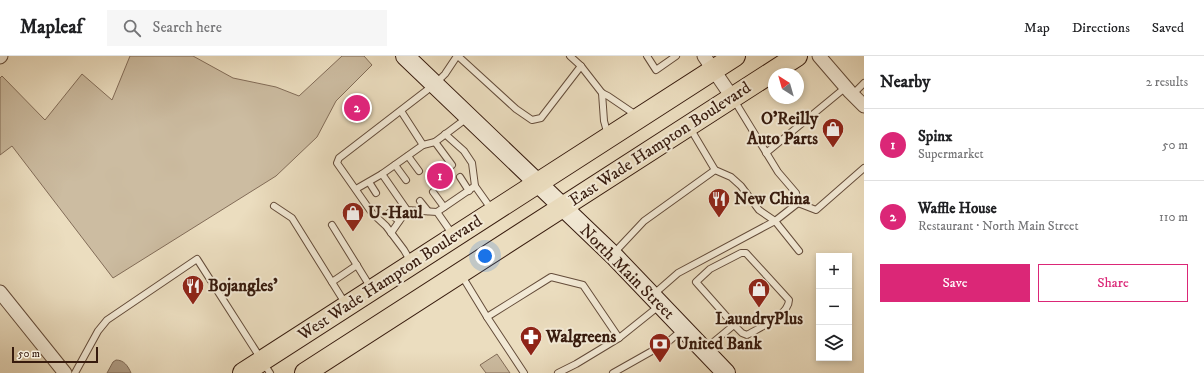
<!DOCTYPE html>
<meta charset="utf-8">
<style>
body{margin:0;font-family:"IM FELL DW Pica",serif;background:#f6f6f6;color:#202124}
.controls{position:absolute;right:12px;bottom:12px;display:grid;overflow:hidden;border-radius:0px;box-shadow:0 2px 6px #0003}
.controls button{width:36px;height:36px;display:grid;place-items:center;padding:0;border:0;border-bottom:1px solid #e0e0e0;background:#fff;color:#202124;font:20px sans-serif}
.compass{position:absolute;left:768px;top:12px;width:36px;height:36px;border-radius:50%;background:#fff;box-shadow:0 2px 6px #0003;rotate:323deg}
.scale{position:absolute;left:12px;bottom:10px;width:86px;box-sizing:border-box;padding-left:4px;border:2px solid #371b0e;border-top:0;font-size:11px;line-height:14px;white-space:nowrap;color:#371b0e;-webkit-text-stroke:3px #f2e9d5;paint-order:stroke}
.you{position:absolute;left:485px;top:200px;width:14px;height:14px;margin:-10px;border:3px solid #fff;border-radius:50%;background:#1a73e8;box-shadow:0 0 0 6px #1a73e833}
.badge{display:grid;place-items:center;width:26px;height:26px;border-radius:50%;background:#db2777;color:#fff;font-size:13px;font-weight:700}
.pin{position:absolute;translate:-50% -50%;border:2px solid #fff;box-shadow:0 1px 4px #0006}
.list{margin:0;padding:0;list-style:none}
h2{display:flex;justify-content:space-between;align-items:center;height:52px;margin:0;padding:0 16px;font-size:17px}
h2 small{font-size:13px;font-weight:400;color:#757577}
.list li{display:grid;grid-template-columns:26px 1fr auto;gap:12px;align-items:center;box-sizing:border-box;height:72px;padding:0 16px;border-top:1px solid #e0e0e0}
.list b{display:block;font-size:15px;white-space:nowrap}
.list p{margin:0;font-size:13px;white-space:nowrap;color:#757577}
.list em{font-size:13px;font-style:normal;color:#757577}
.actions{display:flex;gap:8px;padding:12px 16px}
.actions a{flex:1;padding:9px 0;border:1px solid #db2777;border-radius:0px;text-align:center;font-size:14px;color:#db2777}
.actions .main{background:#db2777;color:#fff}
.icon{flex:none;width:22px;height:22px;fill:none;stroke:currentColor;stroke-width:2;stroke-linecap:round;stroke-linejoin:round}
.map{position:relative;flex:none;width:864px;height:317px;overflow:hidden}
header{display:flex;align-items:center;gap:24px;box-sizing:border-box;height:56px;padding:0 20px;background:#fff;border-bottom:1px solid #e0e0e0}
header strong{font-size:19px}
nav{display:flex;gap:22px;margin-inline-start:auto;font-size:14px}
.search{width:280px;height:36px;background:#f6f6f6;display:flex;align-items:center;gap:10px;box-sizing:border-box;padding:0 14px;border-radius:0px;color:#757577;font-size:15px}
main{display:flex}
aside{flex:1;background:#fff}
.map>svg:first-child{display:block}
</style>
<header>
<strong>Mapleaf</strong>
<div class="search"><svg class="icon" aria-label="search" viewBox="0 0 24 24"><circle cx="10" cy="10" r="6"/><path d="M15 15l6 6"/></svg>Search here</div>
<nav><a>Map</a><a>Directions</a><a>Saved</a></nav>
</header>
<main>
<div class="map">
<svg width="864" height="317" viewBox="0 0 864 317">
<rect width="100%" height="100%" fill="#ebddbf"/>
<filter id="stains"><feTurbulence type="fractalNoise" baseFrequency=".005" numOctaves="4"/><feColorMatrix values="0 0 0 0 .2 0 0 0 0 .09 0 0 0 0 .02 0 0 0 .5 -.17"/></filter>
<radialGradient id="worn" r=".72"><stop offset=".6" stop-color="#630" stop-opacity="0"/><stop offset="1" stop-color="#630" stop-opacity=".3"/></radialGradient>
<g fill="#ccbca1" stroke="#826c58">
<path d="M130 0H193L233 22 276 31 299 40 342 0H364L372 9 336 45 317 81 276 120 113 222 12 90 0 99V22L2 20 45 64 82 18 112 44Z"/>
<path d="M497 298 510 317H486L480 309Z"/>
</g>
<path fill="#ae9b83" stroke="#7e6854" d="M116 304C124 304 128 310 131 317H107L113 306Z"/>
<g fill="none" stroke-linecap="round" stroke-linejoin="round">
<g stroke="#644c3a" stroke-width="8">
<g id="service">
<path d="M458 0 516 53 532 64 541 62 581 10"/>
<path d="M570 0 581 10 602 37 608 40 636 59"/>
<path d="M647 0 656 14 676 0"/>
<path d="M602 37 604 65 608 79"/>
<path d="M852 39 864 27"/>
<path d="M401 55 423 89 382 118 407 154 437 156 453 179"/>
<path d="M690 72 715 114 731 121 741 130 759 154 775 165 799 195"/>
<path d="M445 78 464 95 472 107 475 130"/>
<path d="M435 86 452 109"/>
<path d="M423 89 435 86 467 62"/>
<path d="M766 97 846 31"/>
<path d="M408 100 419 115"/>
<path d="M395 109 406 124"/>
<path d="M460 121 469 135"/>
<path d="M369 126 376 137"/>
<path d="M356 133 382 118"/>
<path d="M433 136 444 151"/>
<path d="M420 145 428 155"/>
<path d="M798 147 816 154 864 112"/>
<path d="M274 150 292 162 345 247"/>
<path d="M437 156 475 130 492 154"/>
<path d="M389 157 399 165"/>
<path d="M332 169 371 232"/>
<path d="M391 177 407 154"/>
<path d="M613 198 644 165 715 114"/>
<path d="M411 206 404 194 386 170 372 157 337 107 339 102 435 28 445 18 457 0"/>
<path d="M462 220 487 261 551 221 583 229 619 282 659 250"/>
<path d="M332 226 357 209"/>
<path d="M654 238 678 217 775 165 798 147 796 137 778 116 734 44"/>
<path d="M487 261 524 317"/>
<path d="M705 293 734 269 696 226 710 213 741 197H746L789 244C789 259 759 272 747 279L742 277 734 269"/>
<path d="M75 317 98 275 107 264 197 203 270 317"/>
<path d="M558 317 576 308 619 282"/>
<path d="M613 317 668 286 682 274"/>
</g>
</g>
<g stroke="#644c3a" stroke-width="15">
<g id="minor">
<path d="M704 0 732 41"/>
<path d="M819 0 850 36 864 50"/>
<path d="M0 1 1 0"/>
<path d="M0 236 65 317"/>
</g>
</g>
<g stroke="#371b0e" stroke-width="20">
<path id="secondary" d="M405 0 615 201 726 317"/>
</g>
<g stroke="#371b0e" stroke-width="22">
<g id="primary">
<path d="M243 317 735 0"/>
<path d="M305 317 797 0"/>
</g>
</g>
<use href="#service" stroke="#f2e9d5" stroke-width="6"/>
<use href="#minor" stroke="#f2e9d5" stroke-width="13"/>
<use href="#secondary" stroke="#f2e9d5" stroke-width="18"/>
<use href="#primary" stroke="#ebddbf" stroke-width="20"/>
</g>
<defs>
<g id="shop-pin" transform="scale(1.15)"><path d="M0 17L-7.5 6A9.5 9.5 0 1 1 7.5 6Z" fill="#8f2418" stroke="#f2e9d5"/><path d="M-5-2.5h2.3a2.7 3.5 0 0 1 5.4 0H5L5.5 6h-11ZM-1.5-2.5h3a1.5 2.3 0 0 0-3 0Z" fill="#fff"/></g>
<g id="restaurant-pin" transform="scale(1.15)"><path d="M0 17L-7.5 6A9.5 9.5 0 1 1 7.5 6Z" fill="#8f2418" stroke="#f2e9d5"/><path d="M-5-6h1v4h1v-4h1v4h1v-4h1v5L-1.5 .5V6h-2V.5L-5-1ZM5-6V6H3V1.5H1.5Q1.5-4 5-6Z" fill="#fff"/></g>
<g id="pharmacy-pin" transform="scale(1.15)"><path d="M0 17L-7.5 6A9.5 9.5 0 1 1 7.5 6Z" fill="#8f2418" stroke="#f2e9d5"/><path d="M-2-6h4v4h4v4h-4v4h-4v-4h-4v-4h4Z" fill="#fff"/></g>
<g id="bank-pin" transform="scale(1.15)"><path d="M0 17L-7.5 6A9.5 9.5 0 1 1 7.5 6Z" fill="#8f2418" stroke="#f2e9d5"/><path d="M-6-4H6V4H-6ZM0-2.3a2.3 2.3 0 1 0 0 4.6a2.3 2.3 0 1 0 0-4.6Z" fill="#fff"/></g>
</defs>
<g fill-rule="evenodd">
<use href="#shop-pin" x="833" y="73"/>
<use href="#restaurant-pin" x="719" y="143"/>
<use href="#shop-pin" x="353" y="157"/>
<use href="#restaurant-pin" x="193" y="230"/>
<use href="#shop-pin" x="759" y="233"/>
<use href="#pharmacy-pin" x="531" y="281"/>
<use href="#bank-pin" x="660" y="288"/>
</g>
<g text-anchor="middle" dominant-baseline="central" stroke-width="4" stroke-linejoin="round" paint-order="stroke">
<g font-size="17" font-weight="bold" fill="#371b0e" stroke="#f2e9d5" text-anchor="start">
<text x="818" y="63" text-anchor="end">O'Reilly<tspan x="818" dy="20">Auto Parts</tspan></text>
<text x="734" y="143">New China</text>
<text x="368" y="157">U-Haul</text>
<text x="208" y="230">Bojangles'</text>
<text x="759" y="263" text-anchor="middle">LaundryPlus</text>
<text x="546" y="281">Walgreens</text>
<text x="676" y="288">United Bank</text>
</g>
<g font-size="17" fill="#371b0e" stroke="#f2e9d5">
<text transform="translate(660 88) rotate(-33)">East Wade Hampton Boulevard</text>
<text transform="translate(627 216) rotate(45)">North Main Street</text>
<text transform="translate(390 222) rotate(-33)">West Wade Hampton Boulevard</text>
</g>
</g>
<rect width="100%" height="100%" filter="url(#stains)"/>
<rect width="100%" height="100%" fill="url(#worn)"/>
</svg>
<div class="controls">
<button>+</button>
<button>−</button>
<button><svg class="icon" aria-label="layers" viewBox="0 0 24 24"><path d="M12 4l9 5-9 5-9-5zM3 14l9 5 9-5"/></svg></button>
</div>
<svg class="compass" viewBox="-18 -18 36 36"><path d="M0-13l5 13h-10z" fill="#e53935"/><path d="M0 13l5-13h-10z" fill="#757577"/></svg>
<div class="scale">50 m</div>
<div class="you"></div>
<div class="pin badge" style="left:440px;top:120px">1</div>
<div class="pin badge" style="left:357px;top:52px">2</div>
</div>
<aside>
<h2>Nearby<small>2 results</small></h2>
<ul class="list">
<li><span class="badge">1</span><div><b>Spinx</b><p>Supermarket</p></div><em>50 m</em></li>
<li><span class="badge">2</span><div><b>Waffle House</b><p>Restaurant · North Main Street</p></div><em>110 m</em></li>
</ul>
<div class="actions"><a class="main">Save</a><a>Share</a></div>
</aside>
</main>
